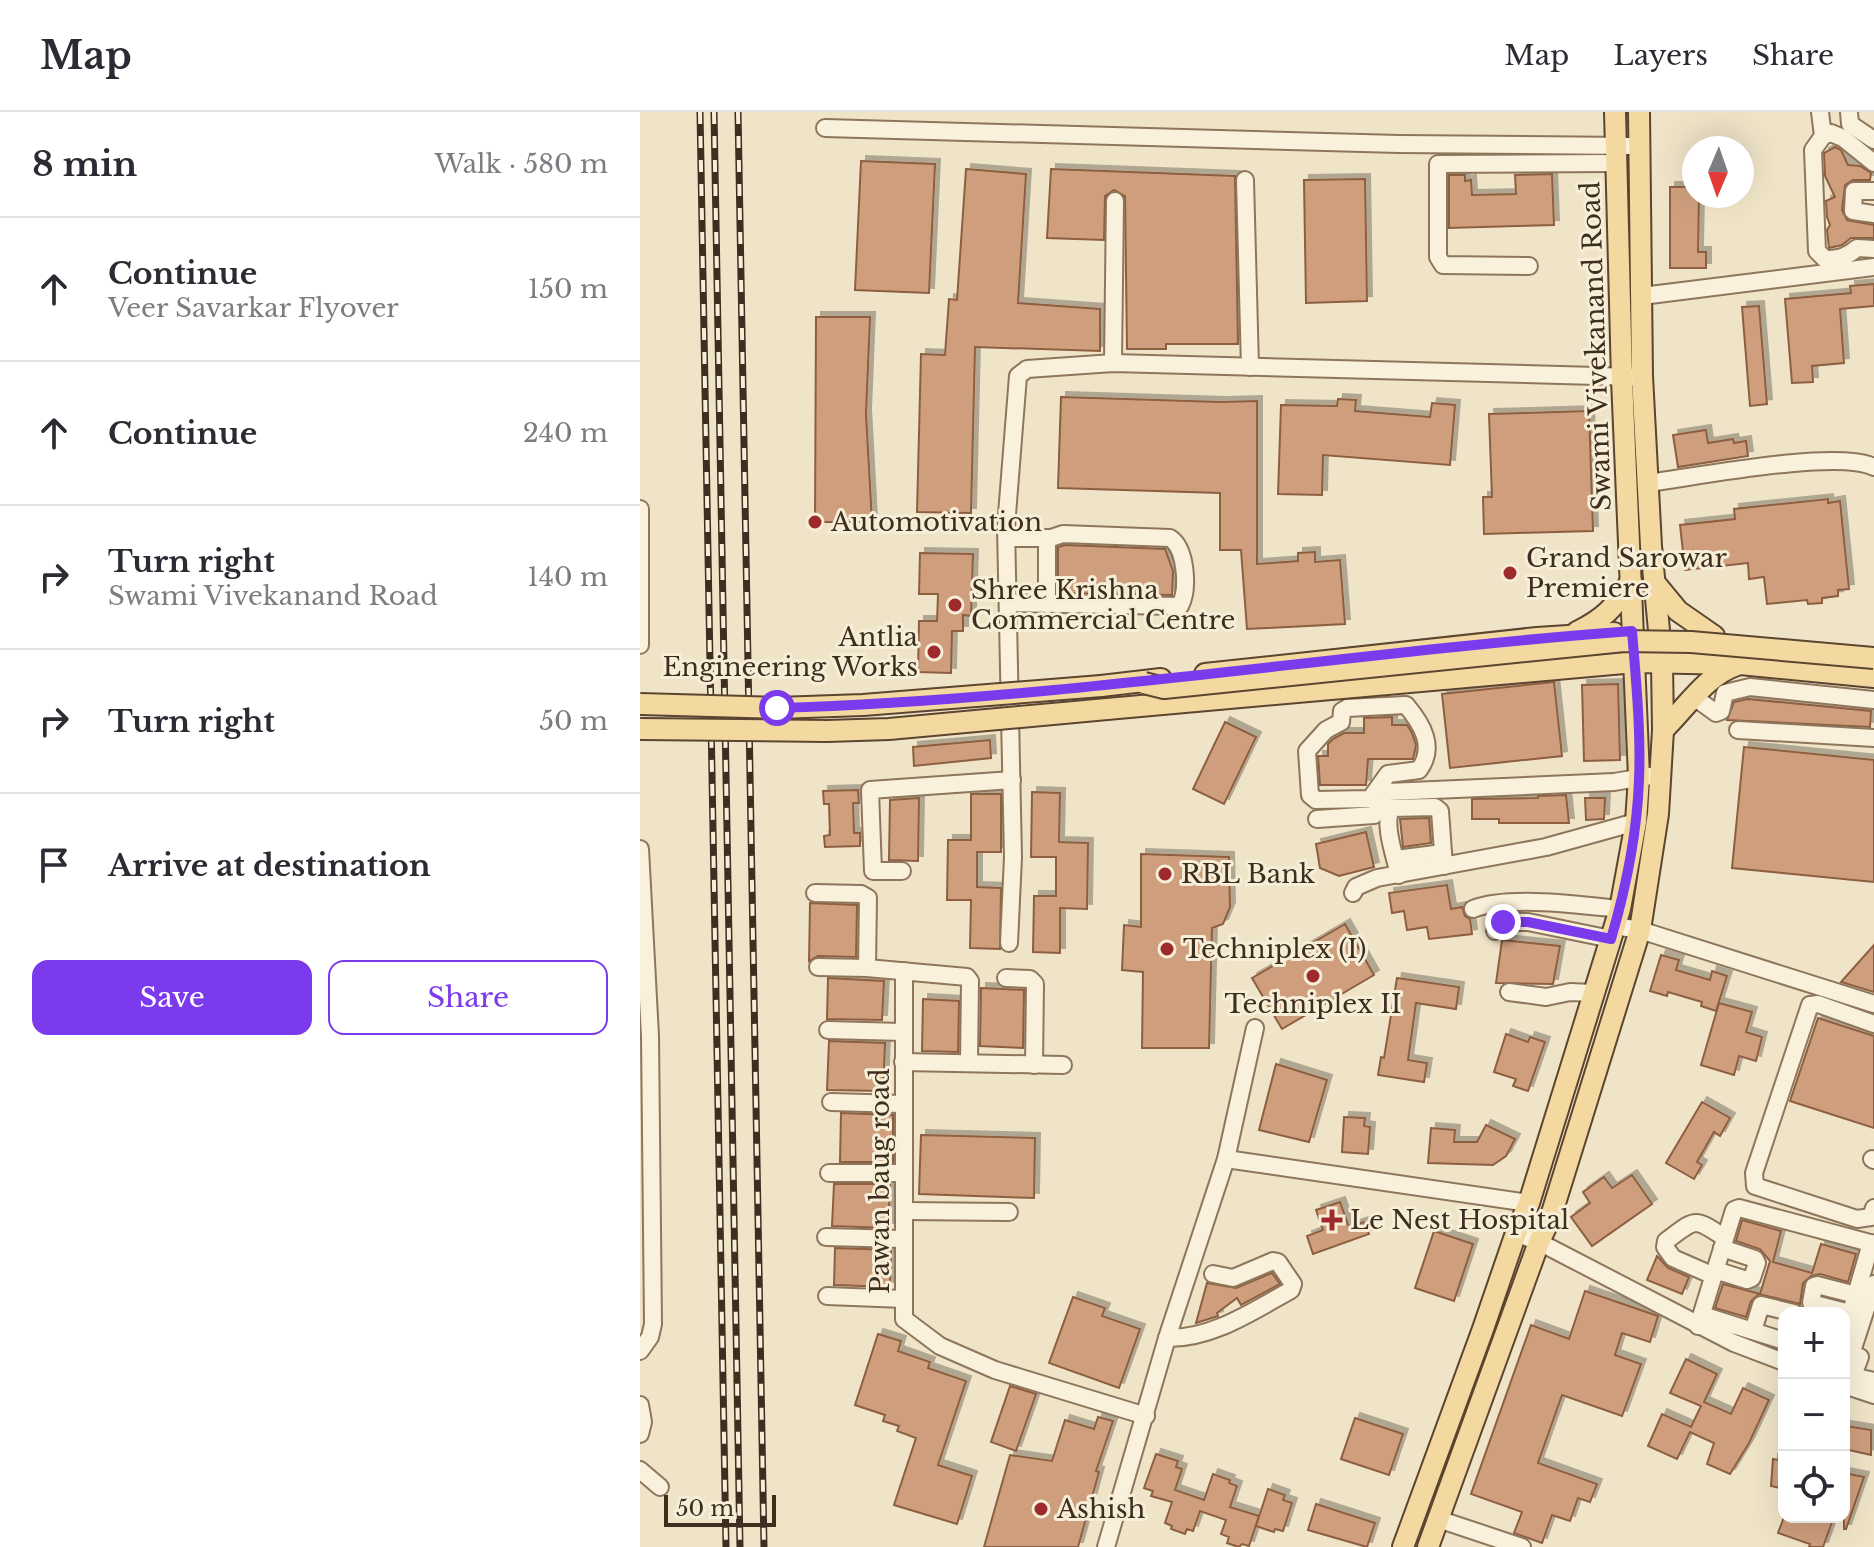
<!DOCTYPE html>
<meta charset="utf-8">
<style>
body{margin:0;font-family:"Libre Baskerville",serif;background:#f7f7f7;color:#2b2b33}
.controls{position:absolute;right:24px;bottom:24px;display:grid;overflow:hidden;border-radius:16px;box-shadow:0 8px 32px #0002}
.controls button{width:72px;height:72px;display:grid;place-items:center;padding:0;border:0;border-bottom:2px solid #e1e1e2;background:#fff;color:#2b2b33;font:40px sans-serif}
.compass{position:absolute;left:1042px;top:24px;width:72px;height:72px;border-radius:50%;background:#fff;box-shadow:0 8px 32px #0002;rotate:182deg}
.scale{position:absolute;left:24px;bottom:20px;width:112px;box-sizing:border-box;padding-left:8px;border:4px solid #3d2e20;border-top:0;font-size:22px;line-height:28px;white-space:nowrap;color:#3d2e20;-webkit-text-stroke:6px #f7eed8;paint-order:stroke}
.stop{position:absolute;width:24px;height:24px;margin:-18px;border:6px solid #7c3aed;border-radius:50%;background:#fff}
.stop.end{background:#7c3aed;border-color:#fff;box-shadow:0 2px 8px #0008}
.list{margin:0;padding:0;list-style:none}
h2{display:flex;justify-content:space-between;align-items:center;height:104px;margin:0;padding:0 32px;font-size:34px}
h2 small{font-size:26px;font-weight:400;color:#7c7c81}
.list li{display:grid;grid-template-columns:52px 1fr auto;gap:24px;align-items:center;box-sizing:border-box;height:144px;padding:0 32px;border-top:2px solid #e1e1e2}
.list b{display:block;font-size:30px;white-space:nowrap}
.list p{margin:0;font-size:26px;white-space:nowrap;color:#7c7c81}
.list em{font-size:26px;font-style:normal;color:#7c7c81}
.actions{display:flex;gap:16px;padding:24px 32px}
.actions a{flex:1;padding:18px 0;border:2px solid #7c3aed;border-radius:16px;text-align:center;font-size:28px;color:#7c3aed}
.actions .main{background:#7c3aed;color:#fff}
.icon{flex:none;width:44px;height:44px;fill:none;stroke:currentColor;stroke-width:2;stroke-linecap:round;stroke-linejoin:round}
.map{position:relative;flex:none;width:1234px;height:1435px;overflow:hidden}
header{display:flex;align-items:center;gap:48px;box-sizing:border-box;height:112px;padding:0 40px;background:#fff;border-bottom:2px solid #e1e1e2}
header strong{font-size:38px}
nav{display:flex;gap:44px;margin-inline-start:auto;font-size:28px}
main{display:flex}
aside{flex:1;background:#fff}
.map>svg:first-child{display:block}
</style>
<header>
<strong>Map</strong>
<nav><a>Map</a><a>Layers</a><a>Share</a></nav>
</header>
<main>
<aside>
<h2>8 min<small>Walk · 580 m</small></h2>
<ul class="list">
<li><svg class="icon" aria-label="ahead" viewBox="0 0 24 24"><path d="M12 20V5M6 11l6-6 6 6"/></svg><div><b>Continue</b><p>Veer Savarkar Flyover</p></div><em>150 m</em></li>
<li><svg class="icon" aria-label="ahead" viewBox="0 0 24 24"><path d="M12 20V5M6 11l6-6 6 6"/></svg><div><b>Continue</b></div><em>240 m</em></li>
<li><svg class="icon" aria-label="right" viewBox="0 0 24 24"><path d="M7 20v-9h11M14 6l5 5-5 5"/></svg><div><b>Turn right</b><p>Swami Vivekanand Road</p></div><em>140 m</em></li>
<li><svg class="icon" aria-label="right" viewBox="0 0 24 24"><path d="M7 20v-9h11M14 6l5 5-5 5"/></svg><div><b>Turn right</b></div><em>50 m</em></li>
<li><svg class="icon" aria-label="arrive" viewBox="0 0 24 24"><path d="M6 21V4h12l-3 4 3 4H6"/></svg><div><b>Arrive at destination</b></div></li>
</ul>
<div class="actions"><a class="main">Save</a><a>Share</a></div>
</aside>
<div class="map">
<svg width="1234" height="1435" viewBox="0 0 1234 1435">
<defs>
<filter id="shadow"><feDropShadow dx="5" dy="-5" stdDeviation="0" flood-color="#0004"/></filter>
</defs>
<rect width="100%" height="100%" fill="#f0e4c8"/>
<g fill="#cf9f7d" stroke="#8d5f41" stroke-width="2" filter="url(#shadow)">
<path d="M1195 35 1201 38 1208 53 1220 54 1231 61 1230 68H1213L1205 73 1202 98 1207 108 1234 113V126H1211L1202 133 1189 136 1187 118 1190 113 1187 105 1186 89 1195 85 1185 64 1184 41Z"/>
<path d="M221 49 295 52 289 181 215 178Z"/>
<path d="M326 57 386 62 378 191 460 197V239L335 235 331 401 277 400 281 242 305 243 309 187 317 188Z"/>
<path d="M411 57 595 64 598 232H526V237H487L485 84 474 78 465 84 464 128 407 126Z"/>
<path d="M912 62 914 113 809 116V63H825V69L831 68 832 83 876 82 875 63Z"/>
<path d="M725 67 727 189 666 191 664 68Z"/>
<path d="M1030 75H1054V84H1059L1058 140H1066V156H1030Z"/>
<path d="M1234 172V194L1200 197 1204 251 1172 254 1173 270 1152 271 1145 187 1211 181 1210 174Z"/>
<path d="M1119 194 1127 292 1110 294 1102 195Z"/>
<path d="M176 205H230L226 302 232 410H175Z"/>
<path d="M421 285 581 290 617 289V452L658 449V441L675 440V450L700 448 705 512 607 517 601 438H580V381L418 376Z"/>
<path d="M698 287 716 288 715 299 790 305 792 291 815 293 810 353 683 343 682 383 638 382 641 293 697 294Z"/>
<path d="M949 299 953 419 844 422 843 385H852L849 302Z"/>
<path d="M1066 318 1068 331 1093 327 1094 331 1106 329 1108 344 1038 355 1033 323Z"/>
<path d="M1188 387V391L1200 389 1209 477 1198 478V484L1182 486V491L1168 492 1167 488 1127 492 1124 465 1109 467 1108 451 1045 458 1040 413 1095 407 1094 397Z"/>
<path d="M425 433 525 437 533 459 532 483 418 481V435Z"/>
<path d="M280 441 333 442 331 504 323 503V519H312L311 561 278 560 279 509H297L298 482H279Z"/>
<path d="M914 570 922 644 810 656 802 582Z"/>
<path d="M978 572 980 648 944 649 942 573Z"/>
<path d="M1108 587 1231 599 1230 615 1087 608 1094 590Z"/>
<path d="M752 605V613H767L772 621 776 633 773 647H728L726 673H680L678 644H688V632L693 627 704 621H724V606Z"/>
<path d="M585 610 616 625 584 692 553 677Z"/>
<path d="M350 628 351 646 274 654 273 635Z"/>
<path d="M1104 635 1234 648V770L1092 756Z"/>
<path d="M218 678 219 691H213L214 721H220V734L185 735 184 724 190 723 189 692H184L183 679Z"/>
<path d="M392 680 420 681 419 730 448 731 447 797 420 796V841L393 840 394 784H416V745H391Z"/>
<path d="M331 682H361V740H337V775L361 776 360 837 330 836 331 788H307L308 728H331Z"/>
<path d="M926 683 929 711H859V707H832V687L898 686V684Z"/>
<path d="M279 686 278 749 249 748 250 688Z"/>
<path d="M945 686H965L964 707 946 708Z"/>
<path d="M789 706 791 731 763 735 760 707Z"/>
<path d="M726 720 734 755 699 764 680 756 676 732Z"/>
<path d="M501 742 589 745 590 795 583 812 572 816 569 936H502L503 860 482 858 484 813 501 815Z"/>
<path d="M807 773 811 797 822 795 825 804 830 807 832 822 789 827 787 815 767 818 764 799 752 801 749 781Z"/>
<path d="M170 791 217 793 216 845 178 844 169 849Z"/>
<path d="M705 812 734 863 642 917 612 866Z"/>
<path d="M862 828 920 834 913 872 856 871Z"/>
<path d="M1234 833V880L1201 870Z"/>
<path d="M1021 843 1039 848 1036 858 1070 868 1072 859 1087 864 1076 899 1061 894 1062 890 1028 880 1027 884 1010 879Z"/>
<path d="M188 866 244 869 242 908 187 907Z"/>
<path d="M757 866 819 875 816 897 776 891 768 948 787 951 784 970 738 963 741 945 744 946Z"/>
<path d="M341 876 384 878 383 936 340 934Z"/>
<path d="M283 887 319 889 318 940 282 939Z"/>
<path d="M1079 891 1112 900 1106 920 1122 925 1116 949 1099 944 1094 963 1061 953Z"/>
<path d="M1178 906 1234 924V1016L1150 989Z"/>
<path d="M866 922 888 930 890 925 905 930 888 979 873 974 876 967 854 960Z"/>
<path d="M189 929 245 931 243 979 187 978Z"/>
<path d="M636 952 687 968 669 1030 619 1018Z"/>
<path d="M1062 990 1090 1006 1080 1024 1074 1020 1057 1050 1062 1053 1054 1067 1026 1051Z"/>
<path d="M201 1001 253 1003V1050H200Z"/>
<path d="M704 1005 725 1006 724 1014 730 1015 728 1042 702 1040Z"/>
<path d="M846 1013 875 1027 866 1044 853 1053 788 1051 791 1016 815 1018 814 1030H837Z"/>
<path d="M281 1023 395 1026 394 1086 279 1082Z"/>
<path d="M992 1063 1012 1092 952 1134 931 1105 950 1091 943 1080 964 1065 972 1076Z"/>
<path d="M194 1072H250L248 1116 192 1114Z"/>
<path d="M700 1090 709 1115 724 1110 729 1122 673 1142 667 1124 683 1118 676 1098Z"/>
<path d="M1102 1108 1141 1119 1133 1150 1172 1161 1181 1132 1216 1142 1208 1170 1180 1162 1171 1164 1163 1171 1160 1192 1119 1182 1111 1189 1106 1205 1075 1196 1083 1172 1120 1182 1130 1149 1120 1137 1096 1129Z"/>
<path d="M794 1119 833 1132 814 1189 775 1176Z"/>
<path d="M195 1136 251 1138 250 1175 194 1173Z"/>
<path d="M1017 1144 1028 1156 1049 1165 1042 1182 1007 1168Z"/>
<path d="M632 1161 640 1172 601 1193 597 1186 577 1201 578 1204 556 1211 567 1171 596 1176Z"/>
<path d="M945 1179 1018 1204 1010 1230 982 1221 975 1243 1001 1252 982 1304 922 1283 898 1351 957 1372 950 1390 938 1386 930 1409 912 1403 902 1431 874 1421 882 1400 831 1382 891 1213 929 1227Z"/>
<path d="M433 1185 465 1196 462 1204 500 1217 479 1276 409 1251Z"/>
<path d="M238 1222 261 1229 258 1239 290 1250 288 1256 326 1269 298 1353 332 1364 317 1412 254 1393 276 1326 257 1319 259 1314 243 1309 245 1303 215 1293Z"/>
<path d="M1046 1247 1077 1262 1064 1290 1091 1302 1103 1276 1129 1288 1109 1331 1090 1362 1067 1352 1074 1331 1050 1320 1037 1347 1008 1334 1022 1302 1051 1315 1061 1294 1030 1281Z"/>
<path d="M370 1274 396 1282 376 1339 351 1330Z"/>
<path d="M458 1305 473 1309 456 1359 459 1360 438 1435H344L370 1343 412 1349 425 1308 454 1317Z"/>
<path d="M715 1306 763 1322 749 1363 701 1347Z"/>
<path d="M1206 1314 1231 1318V1343L1204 1337Z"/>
<path d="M516 1342 538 1349 536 1355 542 1357 535 1378 564 1388 573 1362 590 1368 589 1371 597 1374 590 1395 619 1404 609 1434 602 1432 599 1435 587 1431 589 1425 581 1422 586 1408 560 1399 553 1419 547 1417 545 1422 531 1417 532 1414 525 1411 532 1390 511 1384 513 1379 504 1376Z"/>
<path d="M1133 1347 1144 1349V1377L1131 1374Z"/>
<path d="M1204 1361 1224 1365 1206 1417H1204Z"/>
<path d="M628 1377 645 1383 643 1388 652 1391 643 1419 635 1417 634 1420 616 1414Z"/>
<path d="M676 1392 735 1411 727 1435 668 1418Z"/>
<path d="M1144 1405H1177L1192 1410 1183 1435H1169L1170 1432 1138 1421Z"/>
</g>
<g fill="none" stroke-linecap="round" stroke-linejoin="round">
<g stroke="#8d765c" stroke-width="20">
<g id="minor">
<path d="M1180 0 1183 24"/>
<path d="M1209 0 1210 12 1234 28"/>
<path d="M185 16 759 32 988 34"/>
<path d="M1234 51 1203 26 1191 21 1183 24 1173 38 1177 139 1185 147C1199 147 1207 145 1217 136L1234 137"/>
<path d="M605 68 610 255"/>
<path d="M1234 79H1214L1213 99 1234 102"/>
<path d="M889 154 803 153 798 145V52L975 51"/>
<path d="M1002 184 1234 155"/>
<path d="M473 251 475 89"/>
<path d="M1008 371C1055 365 1196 337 1234 355"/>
<path d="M0 397V533"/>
<path d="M367 426H411L423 422 530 426C546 436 549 477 540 494L368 491"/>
<path d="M407 492V426"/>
<path d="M1054 585 1076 601 1081 599 1085 581 1110 575 1234 588"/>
<path d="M766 593C782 612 796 635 779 658L748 662 730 687 676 688 670 683 667 639 686 618 701 610 702 599 707 596Z"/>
<path d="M1098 618 1234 626"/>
<path d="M677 707 734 703 748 680 974 670 1010 664"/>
<path d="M0 737 10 924 13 1212 10 1225 0 1239"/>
<path d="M756 747 803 741"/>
<path d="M262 759H233L230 678 372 668"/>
<path d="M759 763C755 744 743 713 751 696L795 695 800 699 804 754"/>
<path d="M175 781 221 782 228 786 227 856"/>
<path d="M713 781 716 775 737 766 906 735 996 710"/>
<path d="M833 797C868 783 941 793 980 797"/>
<path d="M975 814 1000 818 1234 892"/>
<path d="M855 819 863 810H888L971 827"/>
<path d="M369 831 373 745 366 415 378 264 387 257 473 251 993 265"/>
<path d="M178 855 227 856 327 865 330 869 329 951"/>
<path d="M264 859V1207L300 1234 355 1258 506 1304"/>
<path d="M366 866 390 867 395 872 394 953"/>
<path d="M869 880 906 885 930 880 953 881"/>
<path d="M1234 912 1178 892 1170 893 1114 1061 1115 1074 1217 1107 1231 1105 1234 1096"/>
<path d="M188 918 263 920"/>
<path d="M263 950 423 953"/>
<path d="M191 990 263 992"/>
<path d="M586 1047 889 1091"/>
<path d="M1232 1047 1234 1048"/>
<path d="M189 1061H264"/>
<path d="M264 1099 369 1100"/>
<path d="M876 1121 899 1130 1094 1231 1144 1250"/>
<path d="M186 1125 264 1127"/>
<path d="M1075 1158 1107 1168 1112 1166 1117 1151 1115 1147 1082 1136"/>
<path d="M1074 1164 1033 1146 1025 1135 1026 1129C1057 1106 1053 1105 1085 1126"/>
<path d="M187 1184 264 1187"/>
<path d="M1210 1201 1171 1191 1174 1174 1177 1173 1216 1183"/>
<path d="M1062 1203 1144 1229"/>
<path d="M1058 1214 1094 1098 1099 1096 1234 1132"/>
<path d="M1113 1219 1121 1193 1154 1201"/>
<path d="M1204 1224 1231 1131"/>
<path d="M527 1226C572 1227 613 1199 651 1178L653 1172 638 1150 633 1149 593 1166 573 1162"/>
<path d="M1220 1245 1214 1261 1216 1265 1234 1269"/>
<path d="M1204 1264 1234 1172"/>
<path d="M1204 1273 1234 1283"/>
<path d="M0 1293 3 1310 0 1322"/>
<path d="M0 1358 20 1375"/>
<path d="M798 1407 882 1435"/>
<path d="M466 1435 527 1226 586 1047 615 916"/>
</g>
</g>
<g stroke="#5b4430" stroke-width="24">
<g id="major">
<path d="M1014 470 1038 499 1074 524"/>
<path d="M937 520C965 506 974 496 991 469"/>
<path d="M565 562 897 526 974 521"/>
<path d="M461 574 521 567"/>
<path d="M467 597 995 550 1100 552 1234 565"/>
<path d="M1023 618C1047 595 1065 564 1097 553"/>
<path d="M763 1435 843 1217 876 1121 889 1091 980 797 996 710 999 665 982 267 975 0"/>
<path d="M788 1435 899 1130 911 1104 1000 818 1018 702 1023 618 1022 550 1011 434 1002 264 999 0"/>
</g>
</g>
<use href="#minor" stroke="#faf1dc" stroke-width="16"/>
<use href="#major" stroke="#f3d9a0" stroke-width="20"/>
<g stroke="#3d2e20" stroke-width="7">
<g id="rail">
<path d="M60 0 86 1435"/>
<path d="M74 0 100 1435"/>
<path d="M98 0 124 1435"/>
</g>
</g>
<use href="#rail" stroke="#f7eed8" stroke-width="4" stroke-dasharray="12" stroke-linecap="butt"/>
<g stroke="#5b4430" stroke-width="24" stroke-linecap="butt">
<g id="major-bridge">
<path d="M504 571 524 576 984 529 1051 530 1234 546"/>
<path d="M0 592 137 596 223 593 461 574"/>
<path d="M0 617 187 619 249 617 467 597"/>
</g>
</g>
<use href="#major-bridge" stroke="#f3d9a0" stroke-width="20"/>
</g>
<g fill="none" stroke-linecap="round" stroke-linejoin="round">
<path stroke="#7c3aed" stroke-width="10" d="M137 596C423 588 707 540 992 519 996 568 1001 619 999 668 997 722 986 776 971 827L888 810H863"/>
</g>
<g fill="#9e2a2b" stroke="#f7eed8" stroke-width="3">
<circle cx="175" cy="410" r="8"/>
<circle cx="870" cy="461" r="8"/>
<circle cx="315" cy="493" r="8"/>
<circle cx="294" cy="540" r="8"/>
<circle cx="525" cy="762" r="8"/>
<circle cx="527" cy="837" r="8"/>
<circle cx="673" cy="864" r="8"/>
<path d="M688 1096h8v8h8v8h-8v8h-8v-8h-8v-8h8z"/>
<circle cx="401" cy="1397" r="8"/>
</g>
<g text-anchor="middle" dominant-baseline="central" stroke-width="6" stroke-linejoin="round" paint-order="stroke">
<g font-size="26" fill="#3d2e20" stroke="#f7eed8">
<text transform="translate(956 234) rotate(-92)">Swami Vivekanand Road</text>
<text transform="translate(240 1069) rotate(-90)">Pawan baug road</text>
</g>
<g font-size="26" fill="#3d2e20" stroke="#f7eed8" text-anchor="start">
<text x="191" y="410">Automotivation</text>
<text x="886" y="446">Grand Sarowar<tspan x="886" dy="30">Premiere</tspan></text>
<text x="331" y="478">Shree Krishna<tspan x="331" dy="30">Commercial Centre</tspan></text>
<text x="278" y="525" text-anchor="end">Antlia<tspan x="278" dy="30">Engineering Works</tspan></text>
<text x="541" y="762">RBL Bank</text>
<text x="543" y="837">Techniplex (I)</text>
<text x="673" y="892" text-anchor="middle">Techniplex II</text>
<text x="710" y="1108">Le Nest Hospital</text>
<text x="417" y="1397">Ashish</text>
</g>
</g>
</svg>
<div class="controls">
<button>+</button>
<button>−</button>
<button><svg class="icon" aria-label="locate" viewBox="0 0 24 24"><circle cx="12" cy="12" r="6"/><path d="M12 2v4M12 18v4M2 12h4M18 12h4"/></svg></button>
</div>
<svg class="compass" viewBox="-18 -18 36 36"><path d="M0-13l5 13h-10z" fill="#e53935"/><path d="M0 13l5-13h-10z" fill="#7c7c81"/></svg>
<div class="scale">50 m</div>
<div class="stop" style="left:137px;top:596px"></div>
<div class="stop end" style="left:863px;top:810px"></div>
</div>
</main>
